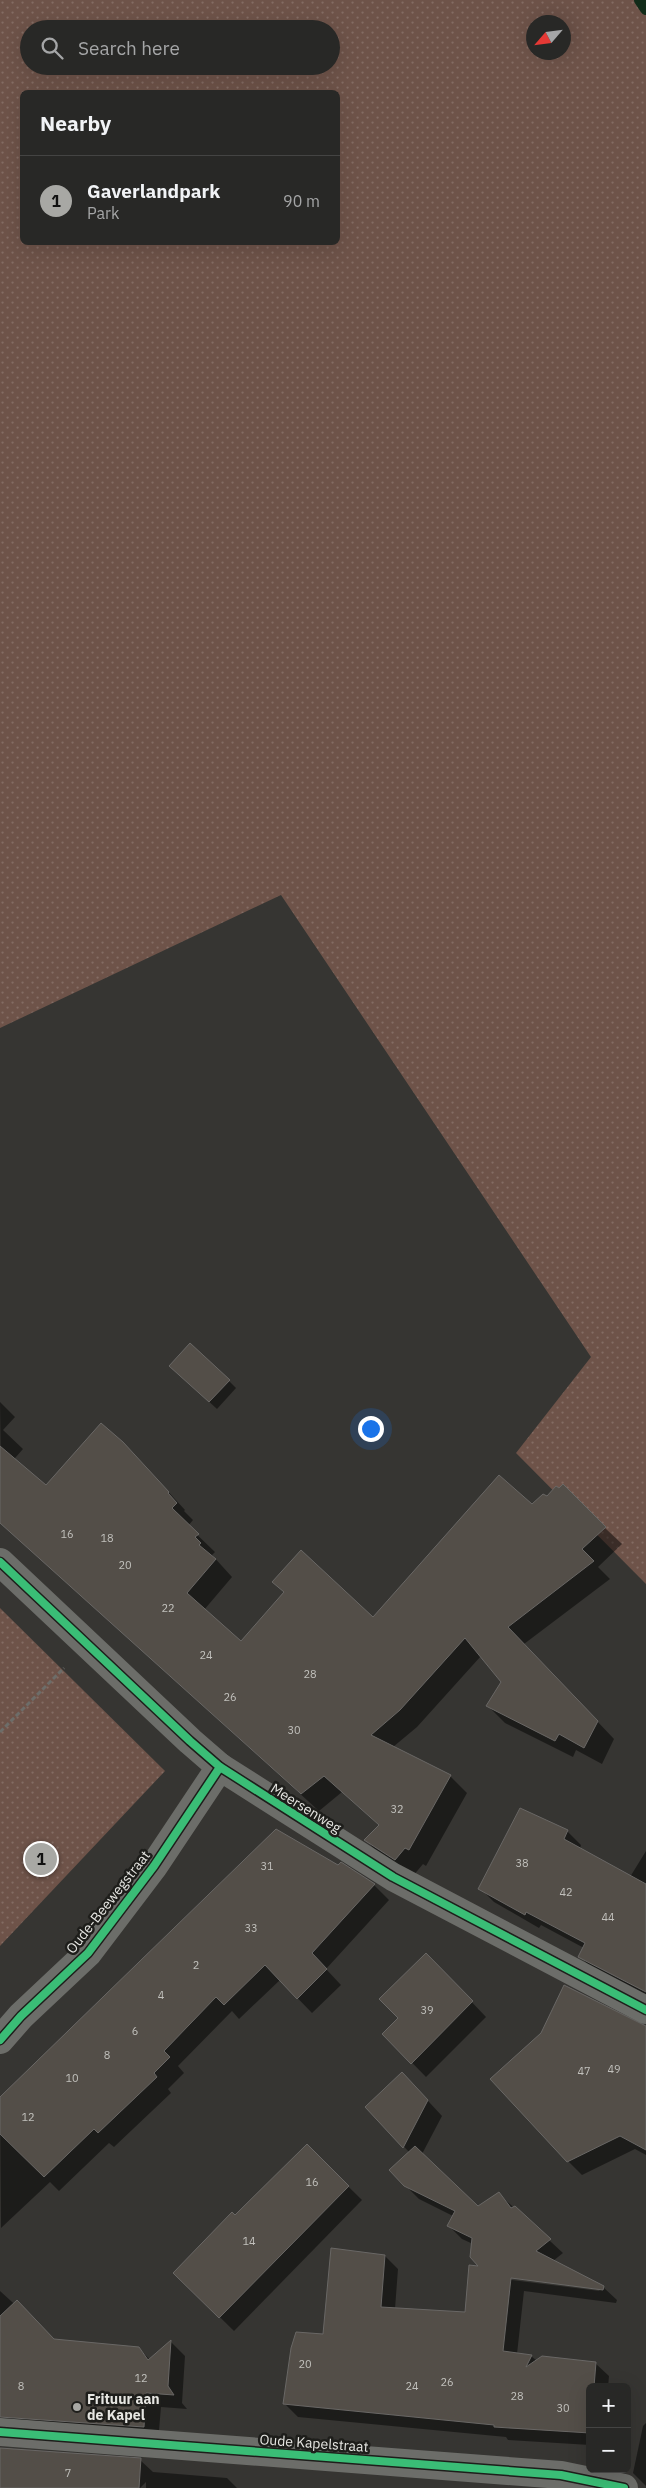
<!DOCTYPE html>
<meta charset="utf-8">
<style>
body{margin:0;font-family:"IBM Plex Sans",sans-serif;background:#30302e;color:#f1f3f6}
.controls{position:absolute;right:15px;bottom:15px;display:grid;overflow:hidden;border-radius:8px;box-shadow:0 5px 20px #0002}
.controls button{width:45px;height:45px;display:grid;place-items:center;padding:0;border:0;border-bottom:1px solid #444443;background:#282826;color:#f1f3f6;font:25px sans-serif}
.compass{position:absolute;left:526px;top:15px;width:45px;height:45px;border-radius:50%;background:#282826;box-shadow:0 5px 20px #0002;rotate:242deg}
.you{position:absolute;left:370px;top:1428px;width:18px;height:18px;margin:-12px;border:4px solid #fff;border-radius:50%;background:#1a73e8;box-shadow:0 0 0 8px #1a73e833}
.badge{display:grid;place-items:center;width:32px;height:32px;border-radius:50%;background:#a8a8a4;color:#111;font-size:16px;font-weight:700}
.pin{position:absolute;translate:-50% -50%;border:2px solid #fff;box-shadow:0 1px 5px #0006}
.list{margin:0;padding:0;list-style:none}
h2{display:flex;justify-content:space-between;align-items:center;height:65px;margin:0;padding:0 20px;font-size:21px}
h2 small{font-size:16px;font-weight:400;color:#a5a6a7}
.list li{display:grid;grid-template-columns:32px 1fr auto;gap:15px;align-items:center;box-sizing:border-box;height:90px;padding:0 20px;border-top:1px solid #444443}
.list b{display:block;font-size:19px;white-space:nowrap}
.list p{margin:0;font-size:16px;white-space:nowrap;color:#a5a6a7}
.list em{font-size:16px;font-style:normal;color:#a5a6a7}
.icon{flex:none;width:28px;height:28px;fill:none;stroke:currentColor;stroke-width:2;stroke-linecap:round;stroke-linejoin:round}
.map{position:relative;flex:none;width:646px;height:2488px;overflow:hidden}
.search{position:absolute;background:#282826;box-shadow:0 5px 20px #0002;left:20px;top:20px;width:320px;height:55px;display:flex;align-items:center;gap:12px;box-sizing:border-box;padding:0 18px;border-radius:28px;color:#a5a6a7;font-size:19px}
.panel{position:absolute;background:#282826;box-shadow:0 5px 20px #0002;left:20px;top:90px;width:320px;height:155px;border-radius:8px}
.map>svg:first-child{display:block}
</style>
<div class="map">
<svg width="646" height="2488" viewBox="0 0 646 2488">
<defs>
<pattern id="grass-dots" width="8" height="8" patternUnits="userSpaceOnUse" patternTransform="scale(1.25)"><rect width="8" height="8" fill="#6e5349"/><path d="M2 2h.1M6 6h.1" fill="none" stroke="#836c63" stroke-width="1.8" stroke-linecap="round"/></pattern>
</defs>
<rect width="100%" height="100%" fill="#363532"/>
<g fill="url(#grass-dots)" fill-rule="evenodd">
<path d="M0 0H646V1584L516 1453 591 1357 281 895 0 1028ZM534 22H564V52H534ZM29 29H331V66H29ZM22 92H338V242H22Z"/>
<path d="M0 1608 165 1771 0 1946Z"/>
</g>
<g fill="#0007" fill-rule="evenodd">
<path d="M178 1373 229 1381 236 1388 217 1409Z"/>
<path d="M0 1402 15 1417 3 1430 23 1449 1 1474Z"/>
<path d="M140 1461 185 1510 184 1511 193 1520 188 1526 215 1552 212 1555 232 1577 204 1610 241 1643 373 1618 532 1506 605 1528 622 1544 598 1567 610 1579 524 1644 614 1739 602 1764 576 1750 573 1757 505 1723 488 1706 502 1682 481 1656 417 1727 393 1747 450 1776 467 1793 426 1866 423 1864 413 1876 382 1857 366 1840 380 1826 342 1792 319 1811 2 1523 46 1487Z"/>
<path d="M567 1831 581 1845 580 1849 630 1877 646 1851V1998L594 1971 580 1956 584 1948 541 1925 539 1928 494 1902 480 1888Z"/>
<path d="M338 1866 374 1885 389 1900 326 1969 341 1985 312 2013 280 1980 239 2019 232 2011 178 2066 184 2073 168 2089 171 2093 114 2147 109 2143 59 2191 50 2182 1 2228 0 2099Z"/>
<path d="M426 1954 486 2017 426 2077 384 2034 400 2018Z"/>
<path d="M646 2027V2155L635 2149 582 2175 568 2161Z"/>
<path d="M417 2089 442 2116 422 2154 478 2208 499 2194 563 2253 553 2261 603 2287 617 2300 616 2303 524 2291 517 2354 531 2356 537 2361 595 2363 609 2376 608 2387H590V2445L508 2440 506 2437 298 2417 284 2403 325 2335 385 2256 398 2269 395 2309 466 2313 482 2267 473 2244 462 2239 449 2226 453 2216 419 2199 405 2185 410 2153 366 2107ZM505 2276 597 2288 600 2291 504 2279Z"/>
<path d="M307 2146 362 2200 234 2331 175 2273Z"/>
<path d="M0 2291 54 2340 139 2348 150 2360 171 2342 185 2356 182 2403 187 2409 161 2407 158 2442 0 2429Z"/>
<path d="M646 2423V2486L633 2473 643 2426Z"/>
<path d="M140 2460 153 2472 227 2478 237 2488H146V2482L140 2488H0V2478Z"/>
</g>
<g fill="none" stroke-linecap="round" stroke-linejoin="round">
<path stroke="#112b19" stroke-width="12" d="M640 0 646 9"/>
</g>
<g fill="#534e48" stroke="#696765">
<path d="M190 1343 230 1380 209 1402 169 1366Z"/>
<path d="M101 1423 123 1442 169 1492 168 1493 177 1503 172 1508 199 1534 195 1537 201 1543 199 1545 216 1559 187 1593 241 1641 284 1592 272 1582 301 1550 373 1617 499 1475 532 1504 543 1494 547 1496 556 1486 559 1488 563 1484 606 1527 582 1549 594 1561 508 1627 598 1721 584 1748 559 1734 555 1741 486 1706 501 1682 465 1638 400 1710 371 1735 451 1775 409 1850 405 1848 395 1860 364 1840 379 1825 324 1776 301 1794 0 1523V1446L46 1485Z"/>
<path d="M520 1808 568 1830 564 1839 646 1884V1992L578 1957 585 1943 526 1912 525 1915 478 1889Z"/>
<path d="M276 1829 338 1865 341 1862 375 1884 312 1953 327 1969 297 1999 265 1965 224 2005 216 1997 164 2051 170 2057 154 2073 157 2077 98 2133 94 2129 44 2177 0 2134V2097Z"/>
<path d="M426 1953 473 2001 411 2064 382 2034 398 2018 379 1999Z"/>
<path d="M564 1985 646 2026V2150L620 2136 567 2162 490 2079 541 2033Z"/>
<path d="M402 2072 428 2100 403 2148 365 2107Z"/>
<path d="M307 2144 349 2186 219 2318 173 2273 232 2212 235 2215Z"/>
<path d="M415 2146 478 2206 499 2192 511 2208 515 2206 551 2239 536 2251 604 2286 603 2290 511 2278 503 2351 532 2355 526 2367 542 2356 596 2362 594 2387H590V2433L494 2427V2425L283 2404 291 2348 296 2332 323 2334 331 2248 385 2255 381 2307 465 2312 469 2265 478 2266 470 2257 472 2238 447 2226 455 2211 404 2186 389 2170Z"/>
<path d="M17 2300 54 2339 139 2347 148 2360 171 2340 168 2386 174 2395 146 2393 144 2427 0 2417V2316Z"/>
<path d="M0 2448 141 2458 139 2488H0Z"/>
</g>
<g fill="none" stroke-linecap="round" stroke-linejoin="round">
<path stroke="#6d6d69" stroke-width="3" stroke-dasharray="5 2.5" stroke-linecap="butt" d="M0 1732 64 1668"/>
<g stroke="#6c6d69" stroke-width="28">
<path d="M0 1562 190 1741 220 1767 393 1877 646 2010"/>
<path d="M0 2040 21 2016 88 1953 154 1866 220 1767"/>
<path d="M0 2432 561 2475 624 2488"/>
</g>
<g stroke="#1e1e1b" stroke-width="11">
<g id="cycleway">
<path d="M0 1562 190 1741 220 1767 393 1877 646 2010"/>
<path d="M0 2040 21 2016 88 1953 154 1866 220 1767"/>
<path d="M0 2432 561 2475 624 2488"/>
</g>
</g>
<use href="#cycleway" stroke="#3abd76" stroke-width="8"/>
</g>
<circle fill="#a8a8a4" stroke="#1e1e1b" stroke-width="2" cx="77" cy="2407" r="5"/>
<g text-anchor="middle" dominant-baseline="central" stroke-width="5" stroke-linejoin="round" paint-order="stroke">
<g font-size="11" fill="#c1c0bc">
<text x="67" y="1534">16</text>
<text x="107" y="1538">18</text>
<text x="125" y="1565">20</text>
<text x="168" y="1608">22</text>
<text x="206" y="1655">24</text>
<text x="310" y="1674">28</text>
<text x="230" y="1697">26</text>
<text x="294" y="1730">30</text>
<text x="397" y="1809">32</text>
<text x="522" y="1863">38</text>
<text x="267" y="1866">31</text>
<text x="566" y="1892">42</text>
<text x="608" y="1917">44</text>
<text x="251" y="1928">33</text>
<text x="196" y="1965">2</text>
<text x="161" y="1995">4</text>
<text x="427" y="2010">39</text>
<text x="135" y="2031">6</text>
<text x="107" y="2055">8</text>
<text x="614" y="2069">49</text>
<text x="584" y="2071">47</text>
<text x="72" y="2078">10</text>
<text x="28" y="2117">12</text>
<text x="312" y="2182">16</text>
<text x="249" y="2241">14</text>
<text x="305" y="2364">20</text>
<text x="141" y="2378">12</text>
<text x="447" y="2382">26</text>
<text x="21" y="2386">8</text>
<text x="412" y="2386">24</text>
<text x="517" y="2396">28</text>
<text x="563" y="2408">30</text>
<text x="68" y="2473">7</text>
</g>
<g font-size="14" fill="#e6e6e2" stroke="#1e1e1b">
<text transform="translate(306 1808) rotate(32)">Meersenweg</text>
<text transform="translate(108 1902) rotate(-52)">Oude-Beewegstraat</text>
<text transform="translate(314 2443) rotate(4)">Oude Kapelstraat</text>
</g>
<g font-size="14" font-weight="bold" fill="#e6e6e2" stroke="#1e1e1b" text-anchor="start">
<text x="87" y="2399">Frituur aan<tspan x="87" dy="16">de Kapel</tspan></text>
</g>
</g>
</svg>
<div class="controls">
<button>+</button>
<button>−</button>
</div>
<svg class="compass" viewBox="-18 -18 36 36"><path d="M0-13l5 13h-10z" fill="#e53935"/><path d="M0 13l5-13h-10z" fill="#a5a6a7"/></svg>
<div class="you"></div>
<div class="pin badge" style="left:41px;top:1859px">1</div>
<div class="search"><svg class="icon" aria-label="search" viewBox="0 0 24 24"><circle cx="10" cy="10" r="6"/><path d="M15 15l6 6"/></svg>Search here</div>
<section class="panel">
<h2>Nearby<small></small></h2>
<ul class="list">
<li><span class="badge">1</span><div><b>Gaverlandpark</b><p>Park</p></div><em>90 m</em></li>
</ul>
</section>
</div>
